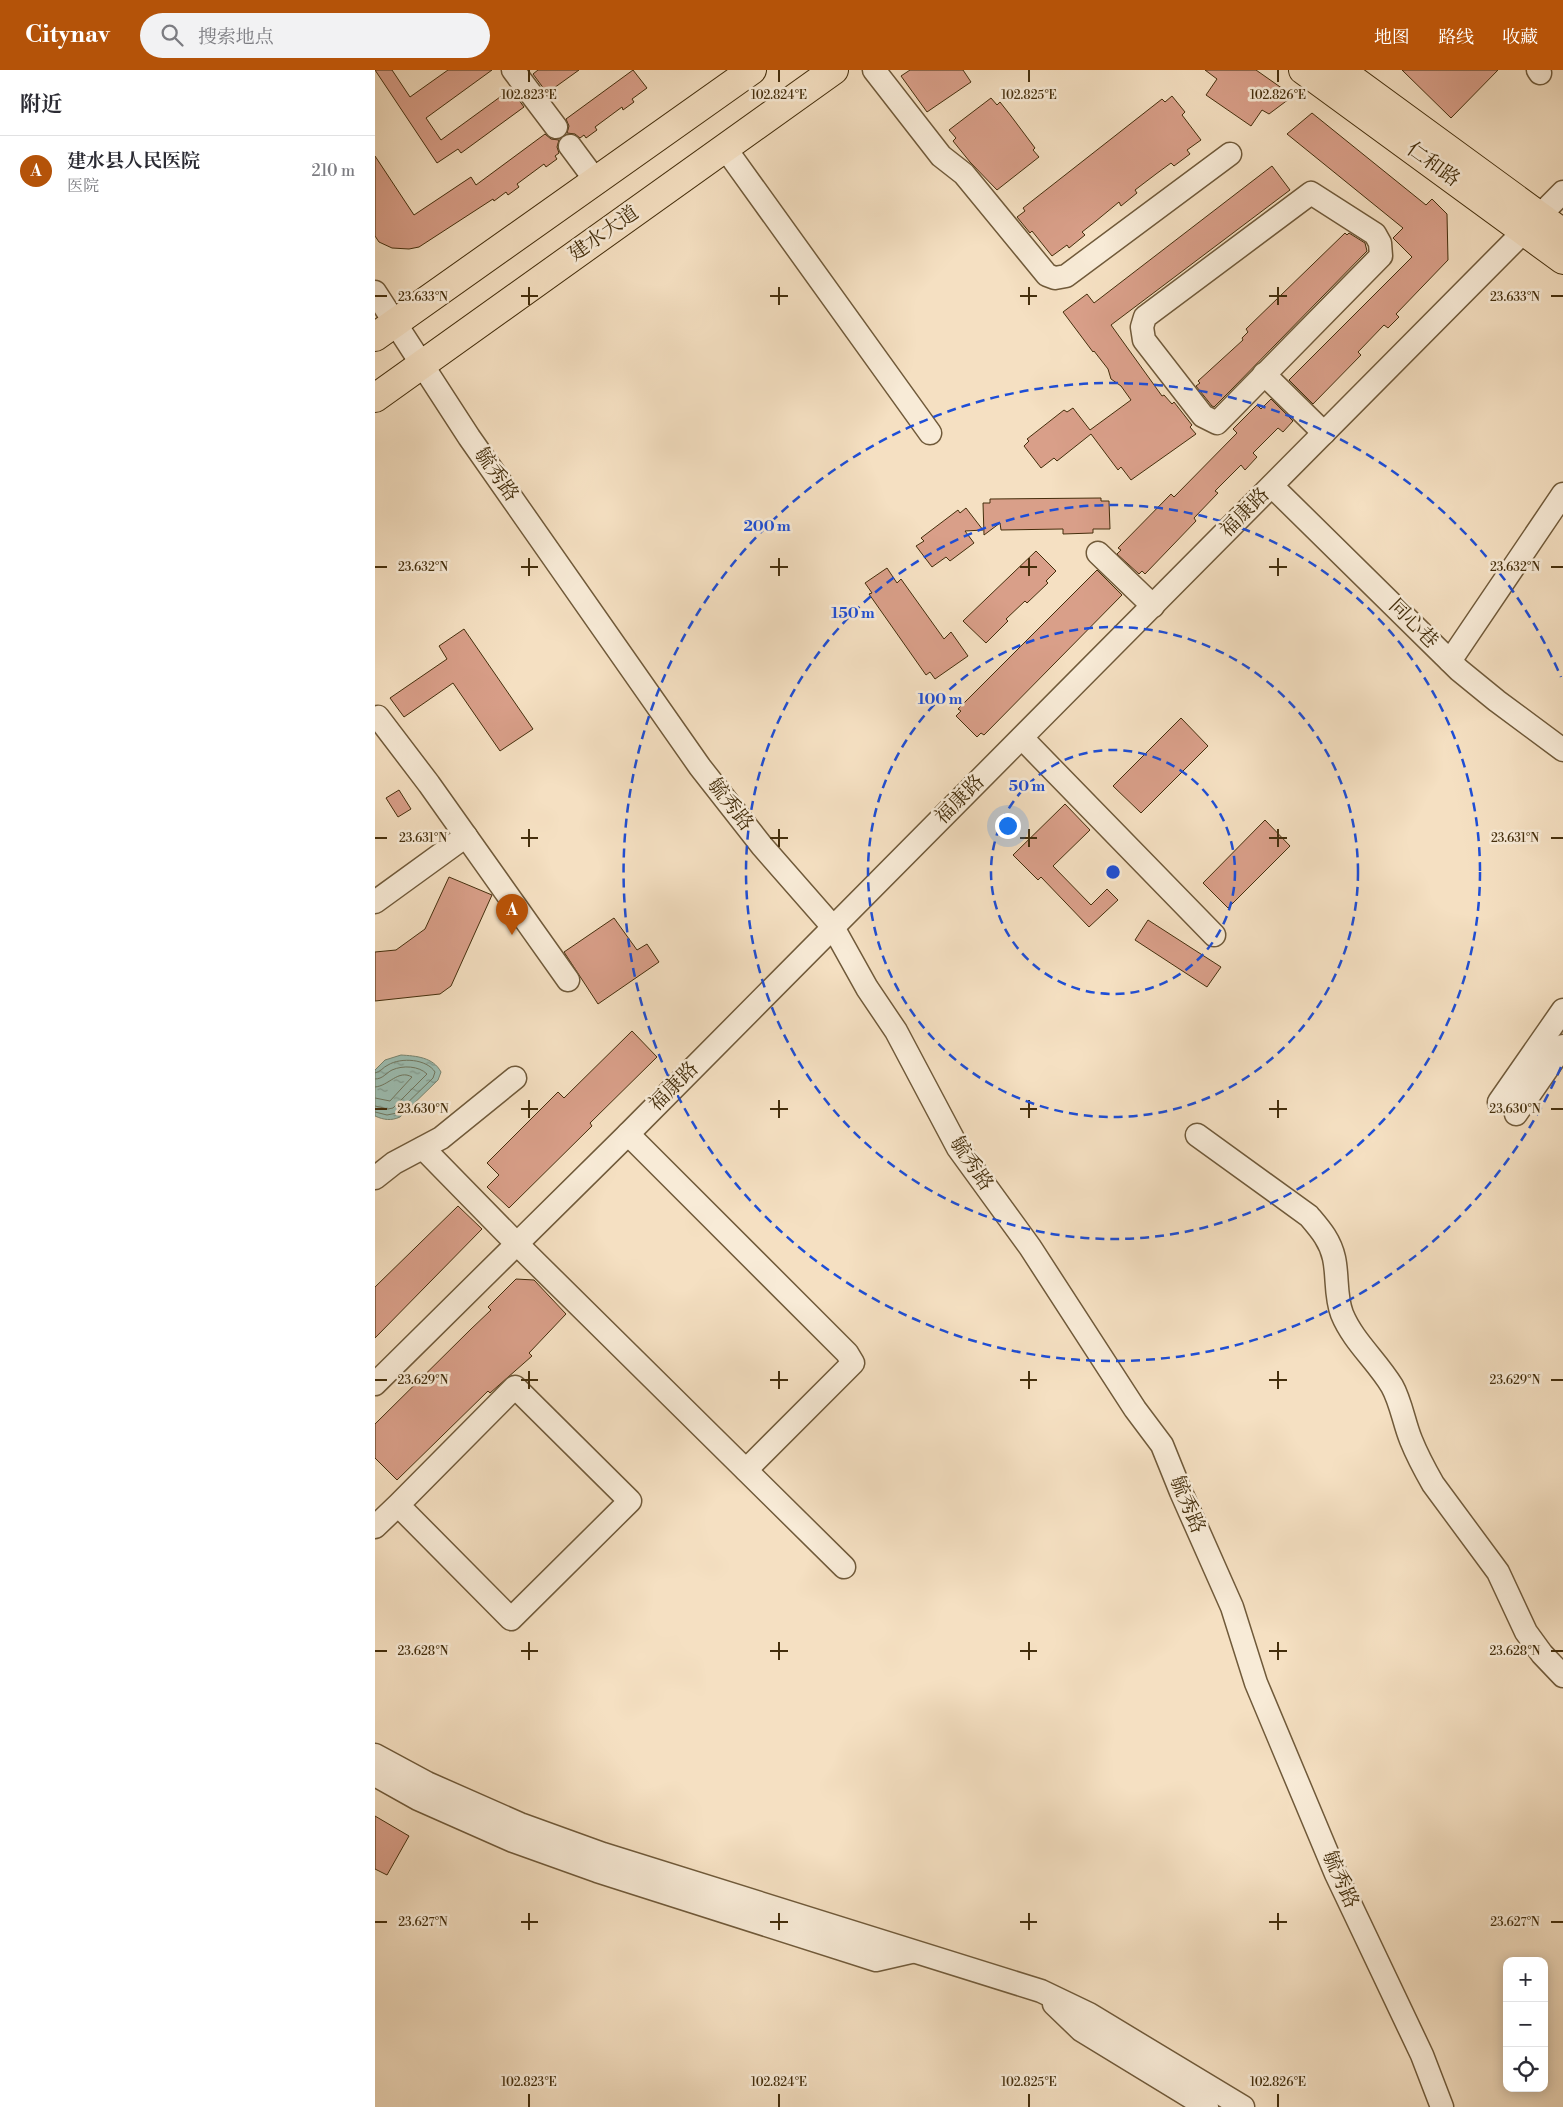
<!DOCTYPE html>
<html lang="zh">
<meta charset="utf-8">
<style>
body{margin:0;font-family:"Libre Bodoni","Noto Serif SC",serif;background:#f2f2f3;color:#2b2b33}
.controls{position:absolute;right:15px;bottom:15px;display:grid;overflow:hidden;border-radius:10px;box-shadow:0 2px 12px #0003}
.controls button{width:45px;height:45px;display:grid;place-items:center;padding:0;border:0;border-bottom:1px solid #e1e1e2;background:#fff;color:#2b2b33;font:25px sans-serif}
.you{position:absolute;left:632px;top:755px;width:18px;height:18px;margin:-12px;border:4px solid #fff;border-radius:50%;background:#1a73e8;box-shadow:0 0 0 8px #1a73e833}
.badge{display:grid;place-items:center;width:32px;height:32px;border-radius:50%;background:#b45309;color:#fff;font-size:16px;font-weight:700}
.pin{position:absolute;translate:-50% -41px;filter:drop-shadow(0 1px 2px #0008)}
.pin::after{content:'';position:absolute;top:26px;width:18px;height:15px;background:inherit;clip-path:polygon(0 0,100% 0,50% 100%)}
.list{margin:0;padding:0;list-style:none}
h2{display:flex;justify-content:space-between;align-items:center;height:65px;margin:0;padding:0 20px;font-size:21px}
h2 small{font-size:16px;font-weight:400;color:#7c7c81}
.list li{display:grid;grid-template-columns:32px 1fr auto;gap:15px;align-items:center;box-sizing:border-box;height:70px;padding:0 20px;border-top:1px solid #e1e1e2}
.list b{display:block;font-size:19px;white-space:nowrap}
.list p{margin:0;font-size:16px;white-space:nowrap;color:#7c7c81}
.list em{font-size:16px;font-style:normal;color:#7c7c81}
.icon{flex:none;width:28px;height:28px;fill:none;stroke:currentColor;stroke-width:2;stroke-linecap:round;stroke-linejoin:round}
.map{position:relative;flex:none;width:1188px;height:2037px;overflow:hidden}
header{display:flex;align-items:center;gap:30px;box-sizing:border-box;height:70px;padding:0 25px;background:#b45309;color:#fff}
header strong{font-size:24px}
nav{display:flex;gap:28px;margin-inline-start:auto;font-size:18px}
.search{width:350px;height:45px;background:#f2f2f3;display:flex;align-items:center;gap:12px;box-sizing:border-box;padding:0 18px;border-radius:28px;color:#7c7c81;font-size:19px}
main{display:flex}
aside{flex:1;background:#fff}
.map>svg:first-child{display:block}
</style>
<header>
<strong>Citynav</strong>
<div class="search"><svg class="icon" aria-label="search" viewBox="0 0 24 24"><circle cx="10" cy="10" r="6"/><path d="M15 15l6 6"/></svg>搜索地点</div>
<nav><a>地图</a><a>路线</a><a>收藏</a></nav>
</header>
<main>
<aside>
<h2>附近<small></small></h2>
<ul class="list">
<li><span class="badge">A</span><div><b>建水县人民医院</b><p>医院</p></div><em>210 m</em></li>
</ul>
</aside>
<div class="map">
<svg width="1188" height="2037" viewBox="0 0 1188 2037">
<defs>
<pattern id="water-ripples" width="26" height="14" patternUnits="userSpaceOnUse" patternTransform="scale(1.25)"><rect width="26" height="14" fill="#9cbdb1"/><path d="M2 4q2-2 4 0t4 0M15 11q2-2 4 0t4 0" fill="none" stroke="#819a8e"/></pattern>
</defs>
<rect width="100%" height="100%" fill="#f5e0c2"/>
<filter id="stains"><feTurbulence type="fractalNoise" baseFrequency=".004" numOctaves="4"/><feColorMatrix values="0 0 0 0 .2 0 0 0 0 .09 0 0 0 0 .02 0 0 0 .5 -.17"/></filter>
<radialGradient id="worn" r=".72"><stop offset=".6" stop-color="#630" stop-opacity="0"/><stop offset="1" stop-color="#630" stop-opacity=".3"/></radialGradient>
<path fill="url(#water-ripples)" stroke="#79846f" d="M26 985C41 986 58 987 66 1002L63 1010 25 1047C16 1051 9 1050 0 1046V1000L10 990Z"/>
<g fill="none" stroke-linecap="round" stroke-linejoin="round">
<g stroke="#70765e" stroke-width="1">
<path d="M0 1003C6 1002 8 997 13 995 26 987 52 989 60 1002L58 1008 22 1043 12 1045 0 1042"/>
<path d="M0 1009C8 1009 11 1003 17 1000 28 995 44 996 52 1004L18 1038 13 1039 0 1036"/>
<path d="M0 1017C14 1016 23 999 37 1007L15 1031 0 1028"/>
</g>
</g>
<g fill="#d99f89" stroke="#442e0c">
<path d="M0 0H17L35 27 73 0H117L51 48 66 70 136 19 149 37 86 83 83 79 62 93Z"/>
<path d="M163 0H204L172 23 158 4Z"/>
<path d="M258 0 272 18 257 29 259 32 248 40 247 37 220 57 222 60 211 68 209 65 205 68 200 64 192 63 194 56 191 49Z"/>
<path d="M535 0H588L596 12 552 42 526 6Z"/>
<path d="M830 0H881L918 26 894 44 887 40 876 56 831 25 842 9Z"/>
<path d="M1027 0H1123L1076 48Z"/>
<path d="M797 26 810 42 807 45 826 70 812 80 815 84 799 96 796 93 781 104 760 120 762 123 746 136 744 132 721 151 707 162 710 165 694 178 692 175 677 186 657 161 655 163 642 147 650 141 648 138 787 29 790 32Z"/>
<path d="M616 28 622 35 625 32 636 46 660 78 658 80 664 87 622 120 595 92 578 71 581 68 574 60Z"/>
<path d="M937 43 1051 135 1057 129 1072 144 1073 190 1021 244 1024 247 1013 258 1009 255 983 282 986 285 938 334 914 310 1037 187 1018 168 1028 158 912 64Z"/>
<path d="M170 64 176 69 184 70 182 77 184 83 180 86 182 89 171 97 169 94 142 114 144 117 133 125 131 122 119 131 118 129 44 177 34 179 17 178 4 172 0 166V86L39 145 96 107 101 115Z"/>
<path d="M897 96 915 120 736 255 787 326 789 325 797 334 799 332 817 355 815 357 821 364 756 410 746 397 743 400 716 364 682 391 679 388 666 398 649 376 654 371 652 369 689 340 692 342 698 338 715 360 756 330 746 316 736 309 733 299 719 281 718 282 688 242 712 224 719 233Z"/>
<path d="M970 163 972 165 974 163 990 173 992 181 856 320 839 337 837 336 821 316 825 313 823 311 868 270 867 268 873 262 871 259Z"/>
<path d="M896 329 918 351 908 362 903 358 878 383 882 387 870 400 866 395 840 421 843 423 819 448 821 451 770 504 767 501 764 504 742 484 746 480 743 478 796 424 799 427 862 363 858 359 882 335 886 339Z"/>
<path d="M726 428V431H734L735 459H718V463L688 464V459L626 460 625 453 609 465 608 433H615V429Z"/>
<path d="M591 438 608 460 590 461 599 473 575 491 571 487 557 497 541 476 549 471 546 468 583 440 585 443Z"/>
<path d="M661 481 681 501 671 511 673 513 652 533 650 531 631 549 633 551 611 573 588 551Z"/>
<path d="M512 498 522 513 526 509 569 569 576 562 593 586 560 609 555 602 551 605 494 524 497 523 490 513Z"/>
<path d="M722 500 747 525 609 665 606 663 602 667 581 646 586 641 583 639Z"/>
<path d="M89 559 158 659 125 681 78 613 29 647 15 628 72 589 64 576Z"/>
<path d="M806 648 833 676 766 743 738 716Z"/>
<path d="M24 720 36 739 23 747 11 728Z"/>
<path d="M690 734 715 760 678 796 716 835 732 819 743 830 714 857 666 807 663 810 638 785Z"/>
<path d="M890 750 915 776 853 838 828 813Z"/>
<path d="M74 807 117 825 76 916 65 924 0 931V882L21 880 50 859Z"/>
<path d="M239 848 262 880 272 874 284 892 223 934 189 882Z"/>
<path d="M773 850 846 897 832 917 760 870Z"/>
<path d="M257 961 282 987 215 1053 217 1056 134 1138 112 1117 124 1105 112 1093 183 1022 189 1028Z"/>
<path d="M83 1136 107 1159 0 1268V1217Z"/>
<path d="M141 1209 159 1210 191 1244 154 1283 157 1286 115 1323 113 1321 22 1410 0 1388V1354L96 1259 116 1240 113 1237Z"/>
<path d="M0 1746 34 1766 12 1805 0 1799Z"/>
</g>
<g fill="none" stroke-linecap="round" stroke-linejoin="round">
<g stroke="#705a3a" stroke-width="25">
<g id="minor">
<path d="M138 0 181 57"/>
<path d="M499 0 566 86 589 104 672 205 680 208 691 206 855 84"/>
<path d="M1163 0 1165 3"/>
<path d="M195 76 221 111"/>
<path d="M350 78 555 363"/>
<path d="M936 123 1000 164 1005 173 1006 186 842 353 828 346 769 270 767 257 770 247Z"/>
<path d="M0 222 94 367 325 697 387 776 458 857 492 918 521 961 583 1078 655 1177 760 1339 787 1375 806 1422 857 1537 881 1613 961 1804 1047 1985 1067 2037"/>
<path d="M889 304 949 363"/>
<path d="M897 416 1084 600 1122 631 1188 680"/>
<path d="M723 483 778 536"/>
<path d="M1075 591 1188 424"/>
<path d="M0 648 3 647 54 714 193 910"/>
<path d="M647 668 839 865"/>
<path d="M0 832 91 766"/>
<path d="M1124 1032 1188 940"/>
<path d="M1141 1044 1188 976"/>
<path d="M253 1064 472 1283 478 1293 371 1400"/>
<path d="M822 1065 934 1146C945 1159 955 1170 959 1188 963 1206 960 1226 967 1244 978 1271 1002 1291 1017 1316 1026 1332 1029 1353 1036 1370 1042 1385 1050 1400 1058 1414L1123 1502 1151 1562 1167 1584 1188 1606"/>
<path d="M48 1078 142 1174 469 1497"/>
<path d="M0 1108 19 1093 66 1068 140 1008"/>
<path d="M0 1314 253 1064 1188 122"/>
<path d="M0 1457 23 1435 136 1549 255 1431 140 1317 23 1435"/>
<path d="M0 1685 52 1713 145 1754 228 1784 666 1921 714 1944 868 2037"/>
<path d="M0 1705 43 1729 138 1771 222 1801 501 1890 536 1882"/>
<path d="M679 1934 706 1960 832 2037"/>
</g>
</g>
<g stroke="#442e0c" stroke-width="30">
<g id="major">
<path d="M928 0 1188 190"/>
<path d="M965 0 1188 163"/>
<path d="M0 267 377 0"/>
<path d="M0 328 459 0"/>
</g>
</g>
<use href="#minor" stroke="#f8ebd7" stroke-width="22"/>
<use href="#major" stroke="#f5e0c2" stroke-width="28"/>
</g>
<path fill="none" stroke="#442e0c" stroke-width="2" d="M154 0V12M404 0V12M654 0V12M903 0V12M154 217V235M404 217V235M654 217V235M903 217V235M0 226H12M146 226H163M395 226H413M645 226H662M894 226H912M1176 226H1188M154 488V506M404 488V506M654 488V506M903 488V506M0 497H12M146 497H163M395 497H413M645 497H662M894 497H912M1176 497H1188M154 759V777M404 759V777M654 759V777M903 759V777M0 768H12M146 768H163M395 768H413M645 768H662M894 768H912M1176 768H1188M154 1030V1048M404 1030V1048M654 1030V1048M903 1030V1048M0 1039H12M146 1039H163M395 1039H413M645 1039H662M894 1039H912M1176 1039H1188M154 1301V1319M404 1301V1319M654 1301V1319M903 1301V1319M0 1310H12M146 1310H163M395 1310H413M645 1310H662M894 1310H912M1176 1310H1188M154 1572V1590M404 1572V1590M654 1572V1590M903 1572V1590M0 1581H12M146 1581H163M395 1581H413M645 1581H662M894 1581H912M1176 1581H1188M154 1843V1860M404 1843V1860M654 1843V1860M903 1843V1860M0 1852H12M146 1852H163M395 1852H413M645 1852H662M894 1852H912M1176 1852H1188M154 2024V2037M404 2024V2037M654 2024V2037M903 2024V2037"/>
<g fill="none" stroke="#1d4ed8" stroke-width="2.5" stroke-dasharray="9 6">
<circle cx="738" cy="802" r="122"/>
<circle cx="738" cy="802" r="245"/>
<circle cx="738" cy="802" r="367"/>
<path d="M1186 997A489 489 0 1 1 1186 607"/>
</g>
<g text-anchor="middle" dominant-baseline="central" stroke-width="5" stroke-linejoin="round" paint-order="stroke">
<g font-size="20" fill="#442e0c" stroke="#f8ebd7">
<text transform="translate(1058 95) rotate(36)">仁和路</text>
<text transform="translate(229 164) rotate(-35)">建水大道</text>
<text transform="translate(121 405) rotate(55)">毓秀路</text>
<text transform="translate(870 443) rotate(-45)">福康路</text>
<text transform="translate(1038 554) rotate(45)">同心巷</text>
<text transform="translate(585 730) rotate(-45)">福康路</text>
<text transform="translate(355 735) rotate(52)">毓秀路</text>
<text transform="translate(299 1017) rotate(-45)">福康路</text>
<text transform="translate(596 1094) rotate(56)">毓秀路</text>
<text transform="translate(812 1435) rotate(67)">毓秀路</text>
<text transform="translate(965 1810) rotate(66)">毓秀路</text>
</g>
</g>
<g font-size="12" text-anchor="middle" fill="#442e0c" stroke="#f8ebd7" stroke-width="5" stroke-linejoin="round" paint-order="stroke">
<text x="154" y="29">102.823°E</text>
<text x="404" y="29">102.824°E</text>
<text x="654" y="29">102.825°E</text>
<text x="903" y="29">102.826°E</text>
<text x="48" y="231">23.633°N</text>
<text x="1140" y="231">23.633°N</text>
<text x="48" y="501">23.632°N</text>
<text x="1140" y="501">23.632°N</text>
<text x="48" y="772">23.631°N</text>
<text x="1140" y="772">23.631°N</text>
<text x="48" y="1043">23.630°N</text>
<text x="1140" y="1043">23.630°N</text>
<text x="48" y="1314">23.629°N</text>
<text x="1140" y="1314">23.629°N</text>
<text x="48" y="1585">23.628°N</text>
<text x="1140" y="1585">23.628°N</text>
<text x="48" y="1856">23.627°N</text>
<text x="1140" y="1856">23.627°N</text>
<text x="154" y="2016">102.823°E</text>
<text x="404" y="2016">102.824°E</text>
<text x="654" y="2016">102.825°E</text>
<text x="903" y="2016">102.826°E</text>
</g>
<circle cx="738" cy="802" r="8" fill="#1d4ed8" stroke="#f8ebd7" stroke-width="2.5"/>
<g font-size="15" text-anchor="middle" font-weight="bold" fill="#1d4ed8" stroke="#f8ebd7" stroke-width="5" stroke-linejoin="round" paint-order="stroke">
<text x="392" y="461">200 m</text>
<text x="478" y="548">150 m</text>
<text x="565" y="634">100 m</text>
<text x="652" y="721">50 m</text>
</g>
<rect width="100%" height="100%" filter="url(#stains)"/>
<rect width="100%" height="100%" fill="url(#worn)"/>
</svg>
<div class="controls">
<button>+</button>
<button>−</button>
<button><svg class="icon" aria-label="locate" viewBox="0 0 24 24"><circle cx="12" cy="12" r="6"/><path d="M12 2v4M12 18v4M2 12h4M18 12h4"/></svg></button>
</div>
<div class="you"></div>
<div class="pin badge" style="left:137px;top:865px">A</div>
</div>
</main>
